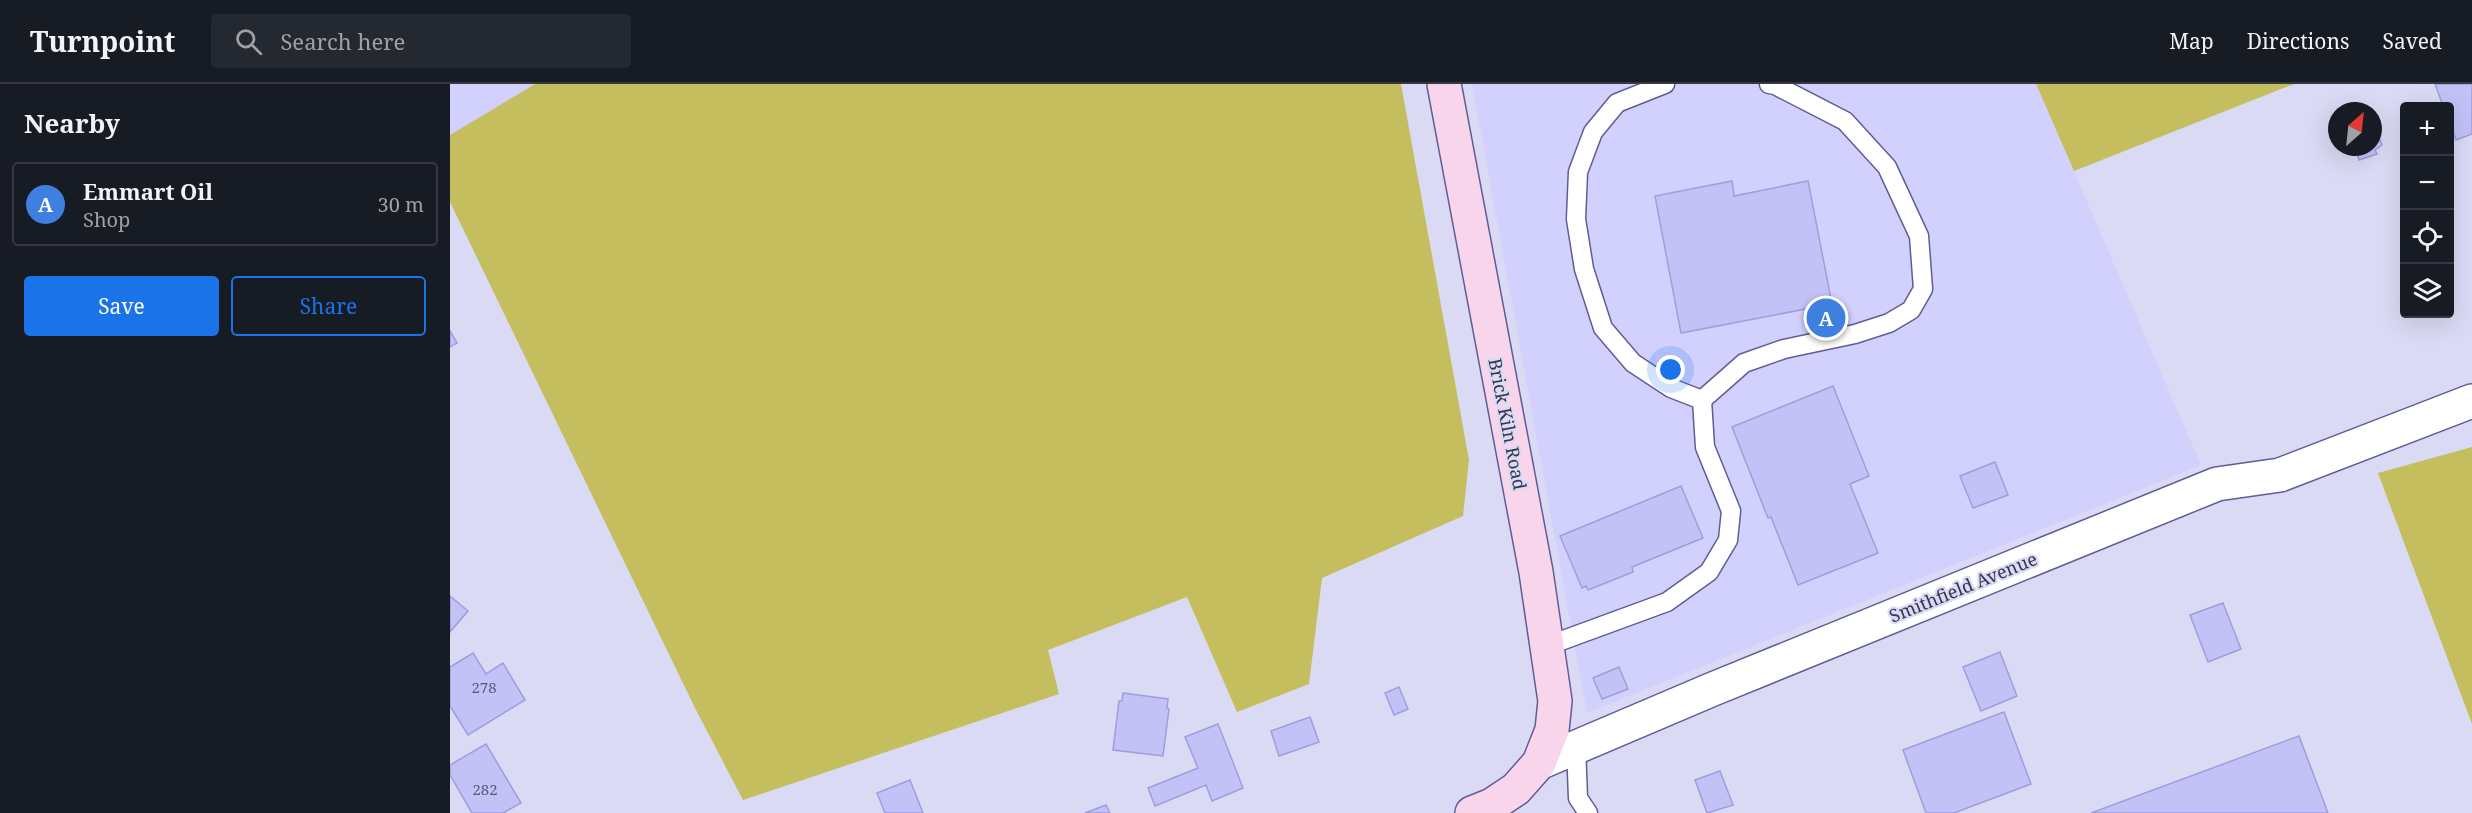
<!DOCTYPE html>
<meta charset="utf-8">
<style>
body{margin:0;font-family:"Noto Serif",serif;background:#242831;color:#f1f3f6}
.controls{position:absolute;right:18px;top:18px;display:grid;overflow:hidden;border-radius:6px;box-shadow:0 6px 24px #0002}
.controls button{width:54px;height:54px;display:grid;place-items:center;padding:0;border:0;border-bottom:2px solid #363941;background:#171b24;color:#f1f3f6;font:30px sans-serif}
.compass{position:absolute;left:1878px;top:18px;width:54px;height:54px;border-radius:50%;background:#171b24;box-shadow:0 6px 24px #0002;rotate:27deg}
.you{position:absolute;left:1221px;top:286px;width:21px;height:21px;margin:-15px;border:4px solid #fff;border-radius:50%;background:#1a73e8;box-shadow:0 0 0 9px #1a73e833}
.badge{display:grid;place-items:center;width:39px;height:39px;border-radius:50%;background:#1a73e8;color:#fff;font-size:20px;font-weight:700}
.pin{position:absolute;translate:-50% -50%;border:3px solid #fff;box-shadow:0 2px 6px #0006}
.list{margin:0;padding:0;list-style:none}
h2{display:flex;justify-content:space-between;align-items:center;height:78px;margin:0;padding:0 24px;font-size:26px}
h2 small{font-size:20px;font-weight:400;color:#9ea1a6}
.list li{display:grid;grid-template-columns:39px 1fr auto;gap:18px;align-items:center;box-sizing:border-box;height:84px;margin:0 12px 12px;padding:0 12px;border:2px solid #363941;border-radius:6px}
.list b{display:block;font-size:22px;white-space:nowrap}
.list p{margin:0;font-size:20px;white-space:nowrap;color:#9ea1a6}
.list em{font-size:20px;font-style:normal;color:#9ea1a6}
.actions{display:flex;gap:12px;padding:18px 24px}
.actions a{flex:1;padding:14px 0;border:2px solid #1a73e8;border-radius:6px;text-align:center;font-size:21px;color:#1a73e8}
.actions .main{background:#1a73e8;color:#fff}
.icon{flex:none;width:33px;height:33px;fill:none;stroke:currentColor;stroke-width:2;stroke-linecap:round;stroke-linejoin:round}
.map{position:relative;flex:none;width:2022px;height:729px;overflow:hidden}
header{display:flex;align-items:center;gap:36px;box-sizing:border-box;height:84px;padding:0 30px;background:#171b24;border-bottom:2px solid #363941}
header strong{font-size:28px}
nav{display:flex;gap:33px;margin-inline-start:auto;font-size:21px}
.search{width:420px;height:54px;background:#242831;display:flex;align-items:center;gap:15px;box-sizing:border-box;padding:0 21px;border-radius:6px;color:#9ea1a6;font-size:22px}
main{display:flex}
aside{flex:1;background:#171b24}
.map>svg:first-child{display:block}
</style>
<header>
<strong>Turnpoint</strong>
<div class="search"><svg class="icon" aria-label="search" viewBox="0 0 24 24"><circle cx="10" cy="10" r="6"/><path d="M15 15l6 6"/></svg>Search here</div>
<nav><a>Map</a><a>Directions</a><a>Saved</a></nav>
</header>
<main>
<aside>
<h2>Nearby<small></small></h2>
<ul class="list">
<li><span class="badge" style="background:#3f7fe0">A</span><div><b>Emmart Oil</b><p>Shop</p></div><em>30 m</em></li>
</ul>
<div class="actions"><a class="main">Save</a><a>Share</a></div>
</aside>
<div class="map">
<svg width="2022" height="729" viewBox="0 0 2022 729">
<rect width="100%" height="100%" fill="#dadaf5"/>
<g fill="#d2d1fd">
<path d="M0 0H85L0 51Z"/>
<path d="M1022 0H1586L1751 381 1137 629Z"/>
</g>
<g fill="#c4be5f">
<path d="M85 0H951L1019 376 1013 432 872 494 859 600 787 628 737 513 598 566 609 610 293 716 245 624 0 118V51Z"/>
<path d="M1586 0H1844L1624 87Z"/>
<path d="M2022 363V640L1928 389Z"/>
</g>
<g fill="#c3c2f7" stroke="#a09ddc" stroke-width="1.5">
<path d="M1985 0H2022V50L2006 56 2000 39V22H1993Z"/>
<path d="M1924 40 1932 61 1925 66 1927 70 1909 76 1905 63H1923Z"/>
<path d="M1282 97 1284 112 1358 97 1382 220 1231 249 1205 112Z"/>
<path d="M0 247 7 259 0 263Z"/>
<path d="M1383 302 1419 392 1400 400 1428 469 1348 501 1321 433 1318 434 1282 343Z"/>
<path d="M1545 378 1558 411 1523 424 1510 392Z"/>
<path d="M1231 402 1253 454 1182 483 1183 488 1138 506 1136 502 1132 504 1110 452Z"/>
<path d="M0 512 18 527 0 548Z"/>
<path d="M1773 519 1791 565 1758 578 1740 531Z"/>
<path d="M1550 568 1567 612 1531 627 1513 583Z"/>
<path d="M23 569 36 590 53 579 75 616 18 651 0 622V583Z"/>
<path d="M1169 583 1178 605 1152 615 1143 594Z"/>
<path d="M949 603 958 625 944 631 935 609Z"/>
<path d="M673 609 718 615 717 624 719 625 713 672 663 666 669 617H672Z"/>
<path d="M1554 628 1581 700 1504 729H1476L1453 666Z"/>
<path d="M860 633 869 658 829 672 821 647Z"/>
<path d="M768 640 793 704 762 717 756 701 705 722 698 704 748 684 735 653Z"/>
<path d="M1849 652 1878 729H1641Z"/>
<path d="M36 660 71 719 53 729H22L0 691V681Z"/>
<path d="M1270 687 1283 721 1257 729 1245 696Z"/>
<path d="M460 696 473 729H435L427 709Z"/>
<path d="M656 721 660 729H635Z"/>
</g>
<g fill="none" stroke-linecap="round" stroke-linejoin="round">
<g stroke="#605c96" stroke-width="21">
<g id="lane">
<path d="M1215 0 1167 19 1143 48 1128 88 1126 135 1134 185 1153 244 1183 279 1221 304 1252 316"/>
<path d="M1252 316 1294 279 1334 265 1405 250 1439 239 1461 226 1473 205 1469 152 1437 83 1395 37 1325 1 1319 0"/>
<path d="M1097 562 1217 518 1259 488 1278 456 1281 427 1255 363 1252 316"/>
<path d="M1126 662 1128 714 1138 729"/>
</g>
</g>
<g stroke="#605c96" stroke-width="36">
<path id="street" d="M1089 679 1263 605 1767 400 1830 391 2022 317"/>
</g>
<g stroke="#605c96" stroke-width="36">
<path id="secondary" d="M994 0 1086 488 1105 617 1102 646 1089 679 1066 705 1042 721 1022 729"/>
</g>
<use href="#lane" stroke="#fff" stroke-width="18"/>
<use href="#street" stroke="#fff" stroke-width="33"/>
<use href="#secondary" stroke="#f9d5eb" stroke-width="33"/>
</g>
<g text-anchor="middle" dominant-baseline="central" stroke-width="4.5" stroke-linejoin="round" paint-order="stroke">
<g font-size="15" fill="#595879">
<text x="34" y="603">278</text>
<text x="35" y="705">282</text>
</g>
<g font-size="18" fill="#36354f" stroke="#dadaf5">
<text transform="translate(1058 340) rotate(79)">Brick Kiln Road</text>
<text transform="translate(1513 503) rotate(-22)">Smithfield Avenue</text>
</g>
</g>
</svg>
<div class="controls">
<button>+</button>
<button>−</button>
<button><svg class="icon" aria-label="locate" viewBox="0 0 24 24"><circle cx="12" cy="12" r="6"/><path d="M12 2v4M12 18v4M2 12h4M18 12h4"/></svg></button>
<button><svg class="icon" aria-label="layers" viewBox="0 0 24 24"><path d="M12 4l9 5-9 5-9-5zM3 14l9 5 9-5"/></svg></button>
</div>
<svg class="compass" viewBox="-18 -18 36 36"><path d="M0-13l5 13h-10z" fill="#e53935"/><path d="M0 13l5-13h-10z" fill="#9ea1a6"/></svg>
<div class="you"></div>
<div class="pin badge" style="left:1376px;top:234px;background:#3f7fe0">A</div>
</div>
</main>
